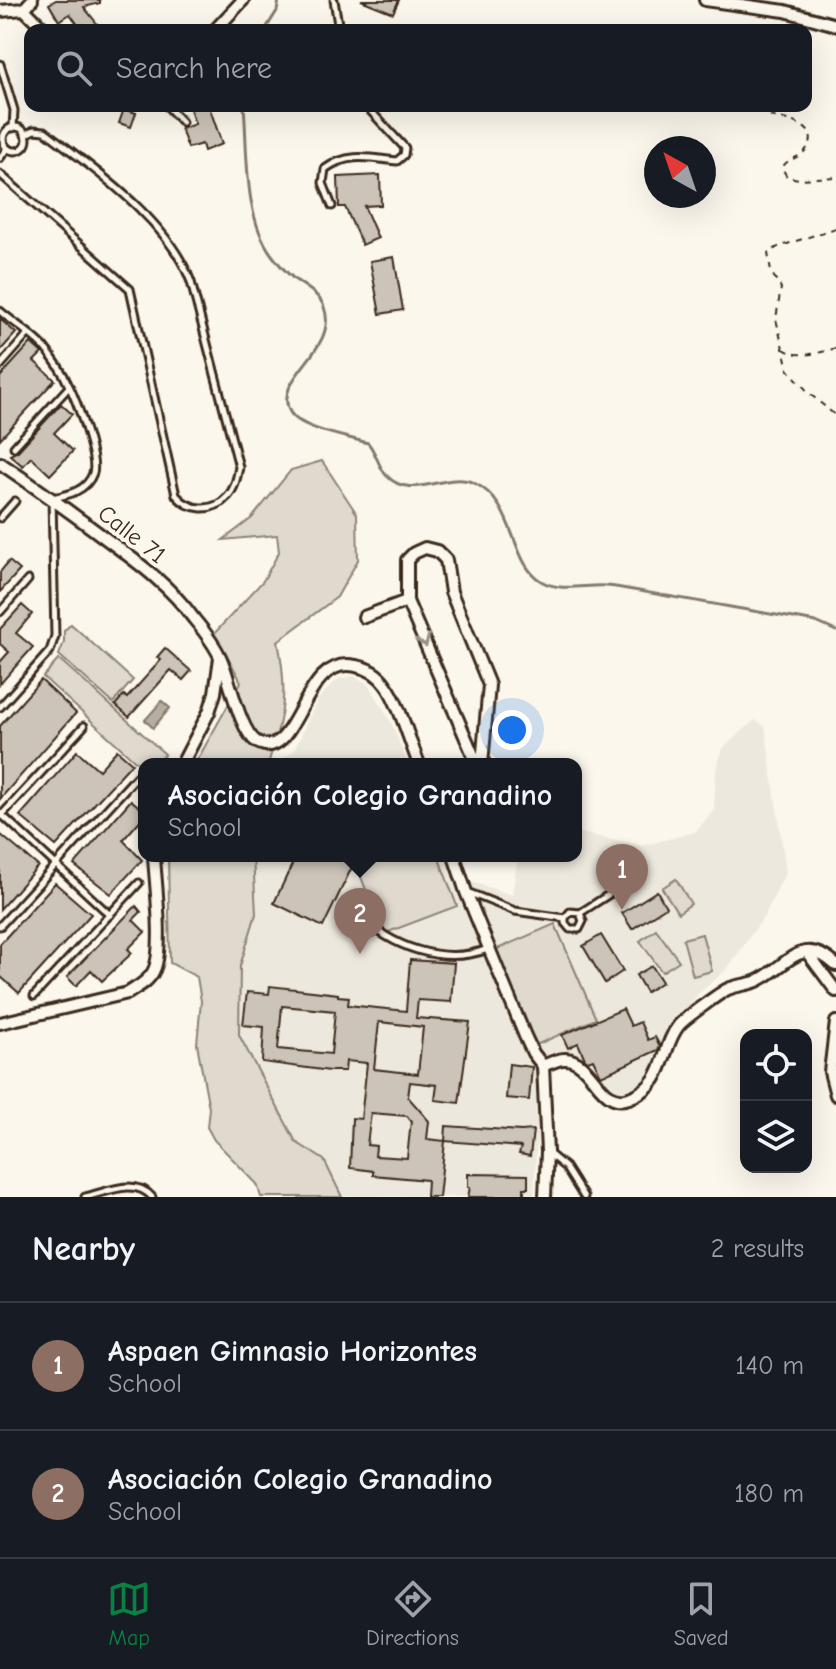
<!DOCTYPE html>
<meta charset="utf-8">
<style>
body{margin:0;font-family:"Comic Neue",sans-serif;background:#20242c;color:#f1f3f6}
.controls{position:absolute;right:24px;bottom:24px;display:grid;overflow:hidden;border-radius:16px;box-shadow:0 8px 32px #0002}
.controls button{width:72px;height:72px;display:grid;place-items:center;padding:0;border:0;border-bottom:2px solid #363941;background:#171b24;color:#f1f3f6;font:40px sans-serif}
.compass{position:absolute;left:644px;top:136px;width:72px;height:72px;border-radius:50%;background:#171b24;box-shadow:0 8px 32px #0002;rotate:320deg}
.you{position:absolute;left:512px;top:730px;width:28px;height:28px;margin:-20px;border:6px solid #fff;border-radius:50%;background:#1a73e8;box-shadow:0 0 0 12px #1a73e833}
.badge{display:grid;place-items:center;width:52px;height:52px;border-radius:50%;background:#0b8043;color:#fff;font-size:26px;font-weight:700}
.pin{position:absolute;translate:-50% -66px;filter:drop-shadow(0 2px 4px #0008)}
.pin::after{content:'';position:absolute;top:42px;width:28px;height:24px;background:inherit;clip-path:polygon(0 0,100% 0,50% 100%)}
.popup{position:absolute;left:138px;top:758px;width:444px;height:104px;box-sizing:border-box;display:grid;place-content:center;border-radius:16px;background:#171b24;filter:drop-shadow(0 2px 6px #0005);font-size:26px;white-space:nowrap;color:#9ea1a6}
.popup b{font-size:30px;color:#f1f3f6}
.popup::after{content:'';position:absolute;left:50%;top:100%;margin-left:-16px;border:16px solid transparent;border-top-color:#171b24}
.list{margin:0;padding:0;list-style:none}
h2{display:flex;justify-content:space-between;align-items:center;height:104px;margin:0;padding:0 32px;font-size:34px}
h2 small{font-size:26px;font-weight:400;color:#9ea1a6}
.list li{display:grid;grid-template-columns:52px 1fr auto;gap:24px;align-items:center;box-sizing:border-box;height:128px;padding:0 32px;border-top:2px solid #363941}
.list b{display:block;font-size:30px;white-space:nowrap}
.list p{margin:0;font-size:26px;white-space:nowrap;color:#9ea1a6}
.list em{font-size:26px;font-style:normal;color:#9ea1a6}
.icon{flex:none;width:44px;height:44px;fill:none;stroke:currentColor;stroke-width:2;stroke-linecap:round;stroke-linejoin:round}
.map{position:relative;flex:none;width:836px;height:1197px;overflow:hidden}
.search{position:absolute;background:#171b24;box-shadow:0 8px 32px #0002;left:24px;right:24px;top:24px;height:88px;display:flex;align-items:center;gap:20px;box-sizing:border-box;padding:0 28px;border-radius:16px;color:#9ea1a6;font-size:30px}
.sheet{height:360px;background:#171b24}
nav{display:flex;justify-content:space-around;align-items:center;box-sizing:border-box;height:112px;border-top:2px solid #363941;background:#171b24;font-size:22px;color:#9ea1a6}
nav a{display:grid;justify-items:center;gap:4px}
nav .on{color:#0b8043}
.map>svg:first-child{display:block}
</style>
<div class="map">
<svg width="836" height="1197" viewBox="0 0 836 1197">
<rect width="100%" height="100%" fill="#fbf7ec"/>
<filter id="ink" filterUnits="userSpaceOnUse"><feTurbulence type="fractalNoise" baseFrequency=".0125" numOctaves="2"/><feDisplacementMap in="SourceGraphic" scale="16" xChannelSelector="R" yChannelSelector="G"/><feConvolveMatrix kernelMatrix="1 2 1 2 8 2 1 2 1" color-interpolation-filters="sRGB"/></filter>
<g filter="url(#ink)">
<g fill="#ede8dd">
<path d="M353 676 369 684 391 722 408 764H273L293 752 318 699 338 679Z"/>
<path d="M755 720 765 726 786 871 765 915 727 969 698 994 672 1029 658 1058 644 1080 626 1093 613 1091 589 1065 568 1053 546 1060 532 1045 474 905 472 882 512 895 518 856H576V832L642 846 695 832 714 810 716 770 723 748Z"/>
<path d="M245 856H445L527 1052 540 1076 534 1197H342L324 1161 296 1142 239 1035 238 921Z"/>
</g>
<g fill="#dfd9ce" stroke="#8d8276" stroke-width="2">
<path d="M322 461 357 514 358 560 337 597 278 641C288 692 284 715 268 764H195L241 682 229 659 211 637 263 581 279 552 277 535 223 540 252 518 291 470Z"/>
<path d="M71 624 133 680 113 703 59 655 64 642V631Z"/>
<path d="M59 659 165 754 156 764H144V769L43 677Z"/>
<path d="M168 856H253L256 914 240 966 239 1035 296 1142 324 1160 342 1197H261L257 1184 214 1140 207 1127 209 1108 197 1044 201 1001 197 977 170 963Z"/>
<path d="M353 856H438L457 906 383 934Z"/>
<path d="M676 879 691 904 678 913 662 888Z"/>
<path d="M555 924 596 1019 536 1045 495 950Z"/>
<path d="M656 929 679 961 662 972 640 941Z"/>
<path d="M702 934 712 971 693 976 683 939Z"/>
</g>
<path fill="#b6aea2" stroke="#85796d" stroke-width="2" d="M162 701 170 708 153 728 145 720Z"/>
<g fill="none" stroke-linecap="round" stroke-linejoin="round">
<g stroke="#85796d" stroke-width="3">
<path d="M265 30 277 11 279 0"/>
<path d="M244 106C248 153 243 216 272 255 278 263 286 272 293 278 304 287 319 293 324 307 340 350 271 378 290 412 299 429 349 437 368 443 376 452 378 466 386 475 412 503 445 470 474 483 516 502 510 563 541 581 561 593 586 584 607 586 627 588 648 593 667 596 710 603 752 611 794 618L816 622 836 631"/>
</g>
</g>
<g fill="#ccc4b9" stroke="#3b2a1e" stroke-width="2" fill-rule="evenodd">
<path d="M56 0H100V3L84 7 102 30H82L70 14 59 21 49 4Z"/>
<path d="M361 0H399L393 13Z"/>
<path d="M189 106H209L222 144 204 151 202 144 188 148 181 129 195 124Z"/>
<path d="M124 109 136 113 131 127 119 123Z"/>
<path d="M380 175 381 205 364 206 378 238 362 245 345 207H339L338 177Z"/>
<path d="M394 257 403 310 380 314 370 261Z"/>
<path d="M0 319 16 333 0 351Z"/>
<path d="M31 343 42 353 34 361 55 380 0 439V377Z"/>
<path d="M61 404 72 414 54 433 73 451 50 475 31 457 23 466 10 455 18 451Z"/>
<path d="M9 561 20 570 0 592V572Z"/>
<path d="M22 605 32 614 16 633 33 647 0 684V662L9 652 0 644V629Z"/>
<path d="M165 648 191 671 183 680 171 670 129 717 115 705 124 695 127 698 161 660 157 657Z"/>
<path d="M41 680 76 713 0 799V726Z"/>
<path d="M117 750 132 763 56 846 20 816 77 751 99 770Z"/>
<path d="M131 800 144 811V816L123 840 142 860 111 894 74 865Z"/>
<path d="M0 834 38 866 0 909Z"/>
<path d="M296 856H334L353 865 323 927 274 903Z"/>
<path d="M55 883 91 914 19 993 0 976V944Z"/>
<path d="M657 891 666 907 632 929 622 913Z"/>
<path d="M136 906 141 912 133 920 145 932 128 949 132 953 102 981 91 970 76 986 67 977Z"/>
<path d="M601 935 623 971 605 983 583 946Z"/>
<path d="M410 960 454 963 451 1002 418 1000 416 1018 470 1022 459 1103 435 1100 437 1085 410 1082 408 1097 429 1121 427 1139 445 1141 446 1126 521 1131 533 1130 530 1156 519 1154 521 1147 445 1141 439 1197H426L427 1180 373 1175V1171L350 1168 352 1118 361 1119 367 1063 346 1061 345 1071H330L262 1062 264 1027 243 1025 247 992 269 994 270 986 338 994V996L349 997 348 1005 406 1011ZM282 1006 335 1011 331 1054 278 1049ZM379 1022 423 1027 418 1074 374 1069ZM371 1113 407 1116 411 1121 407 1158 375 1156 376 1146 367 1145Z"/>
<path d="M652 966 662 982 646 992 636 975Z"/>
<path d="M623 1009 631 1026 640 1022 648 1040 655 1037 660 1046 658 1050 601 1076 593 1059 588 1061 585 1059 578 1043 568 1048 562 1035Z"/>
<path d="M509 1064 532 1067 529 1100 506 1098Z"/>
<path d="M468 1174 528 1175V1188H524V1197H468L470 1187H468Z"/>
</g>
<g fill="none" stroke-linecap="round" stroke-linejoin="round">
<g stroke="#3b2a1e" stroke-width="11">
<g id="service">
<path d="M334 0 339 30"/>
<path d="M0 64 14 110 13 128"/>
<path d="M167 106 182 122"/>
<circle cx="15" cy="139" r="12"/>
<path d="M0 158 7 148"/>
<path d="M0 174 130 289 176 495C189 511 213 513 227 497 235 489 237 477 239 467L191 282C168 220 96 171 45 131L34 130 25 135"/>
<path d="M332 206 323 183 325 169C348 152 370 158 397 161L404 155 405 148 366 106"/>
<path d="M0 311C14 323 32 334 44 347 53 358 62 370 68 384 76 399 98 459 93 473 87 491 68 495 52 498L55 636 50 651 0 707"/>
<path d="M0 366 28 334"/>
<path d="M14 447 69 387"/>
<path d="M0 518 15 501"/>
<path d="M0 612 28 580"/>
<path d="M0 813 110 915"/>
<path d="M0 817 84 726"/>
<path d="M467 892 515 911 565 918 570 912 580 913 583 921 579 929H570L565 923V918"/>
<path d="M580 913 639 875"/>
<path d="M359 914C390 947 443 966 488 949"/>
<path d="M0 926 137 776"/>
<path d="M34 996 139 883"/>
<path d="M548 1153 565 1167 584 1197"/>
<path d="M85 1197C107 1192 135 1177 152 1197"/>
</g>
</g>
<g stroke="#3b2a1e" stroke-width="16">
<g id="minor">
<path d="M705 0 785 11 836 25"/>
<path d="M24 9 45 30"/>
<path d="M0 11 24 9 32 0"/>
<path d="M215 30 243 0"/>
<path d="M0 463C37 488 73 514 109 541 140 564 171 587 194 619 204 631 215 645 221 659 230 679 240 732 257 742 299 765 301 653 356 666 368 668 379 675 386 685 399 702 410 743 419 764"/>
<path d="M364 617 407 601"/>
<path d="M182 764 209 712 215 693 220 658"/>
<path d="M477 764 407 601V560L414 553 425 548 437 551 446 560 451 592 489 685 482 764"/>
<path d="M454 856 466 892 525 1036 533 1053 543 1066"/>
<path d="M807 952 836 991"/>
<path d="M836 1022 830 1072 836 1095"/>
<path d="M0 1023 128 993C137 987 148 982 153 972 165 952 155 881 154 856"/>
<path d="M545 1197 547 1152 543 1066C550 1063 559 1058 566 1059 593 1061 600 1108 629 1098 668 1084 660 1048 679 1025 684 1019 721 992 728 989 737 985 748 985 757 981 787 967 801 933 836 965"/>
</g>
</g>
<g stroke="#3b2a1e" stroke-width="2" stroke-dasharray="6 6" stroke-linecap="butt">
<path d="M766 106 768 116C783 118 829 127 803 153 795 160 788 158 782 168L787 177 800 179 836 177"/>
<path d="M836 228 778 247 768 253 771 272 781 288 776 319 788 369 810 394 836 416"/>
<path d="M784 349C798 359 820 353 836 348"/>
</g>
<use href="#service" stroke="#fbf7ec" stroke-width="5"/>
<use href="#minor" stroke="#fbf7ec" stroke-width="10"/>
</g>
<defs><path id="oneway-chevron" d="M-2-3.5L2.5 0L-2 3.5" fill="none" stroke-width="1.6" stroke-linecap="round" stroke-linejoin="round" transform="scale(2)"/></defs>
<use stroke="#9b9085" href="#oneway-chevron" transform="translate(424 641) rotate(67)"/>
</g>
<g text-anchor="middle" dominant-baseline="central" stroke-width="8" stroke-linejoin="round" paint-order="stroke">
<g font-size="24" fill="#3b2a1e" stroke="#fbf7ec">
<text transform="translate(132 534) rotate(38)">Calle 71</text>
</g>
</g>
</svg>
<div class="controls">
<button><svg class="icon" aria-label="locate" viewBox="0 0 24 24"><circle cx="12" cy="12" r="6"/><path d="M12 2v4M12 18v4M2 12h4M18 12h4"/></svg></button>
<button><svg class="icon" aria-label="layers" viewBox="0 0 24 24"><path d="M12 4l9 5-9 5-9-5zM3 14l9 5 9-5"/></svg></button>
</div>
<svg class="compass" viewBox="-18 -18 36 36"><path d="M0-13l5 13h-10z" fill="#e53935"/><path d="M0 13l5-13h-10z" fill="#9ea1a6"/></svg>
<div class="you"></div>
<div class="pin badge" style="left:622px;top:910px;background:#8d6e63">1</div>
<div class="pin badge" style="left:360px;top:954px;background:#8d6e63">2</div>
<div class="popup"><b>Asociación Colegio Granadino</b>School</div>
<div class="search"><svg class="icon" aria-label="search" viewBox="0 0 24 24"><circle cx="10" cy="10" r="6"/><path d="M15 15l6 6"/></svg>Search here</div>
</div>
<section class="sheet">
<h2>Nearby<small>2 results</small></h2>
<ul class="list">
<li><span class="badge" style="background:#8d6e63">1</span><div><b>Aspaen Gimnasio Horizontes</b><p>School</p></div><em>140 m</em></li>
<li><span class="badge" style="background:#8d6e63">2</span><div><b>Asociación Colegio Granadino</b><p>School</p></div><em>180 m</em></li>
</ul>
</section>
<nav>
<a class="on"><svg class="icon" aria-label="map" viewBox="0 0 24 24"><path d="M3 6l6-2 6 2 6-2v14l-6 2-6-2-6 2zM9 4v14M15 6v14"/></svg>Map</a>
<a><svg class="icon" aria-label="directions" viewBox="0 0 24 24"><path d="M12 3l9 9-9 9-9-9zM9 14v-3h6M13 9l2 2-2 2"/></svg>Directions</a>
<a><svg class="icon" aria-label="saved" viewBox="0 0 24 24"><path d="M7 4h10v16l-5-4-5 4z"/></svg>Saved</a>
</nav>
